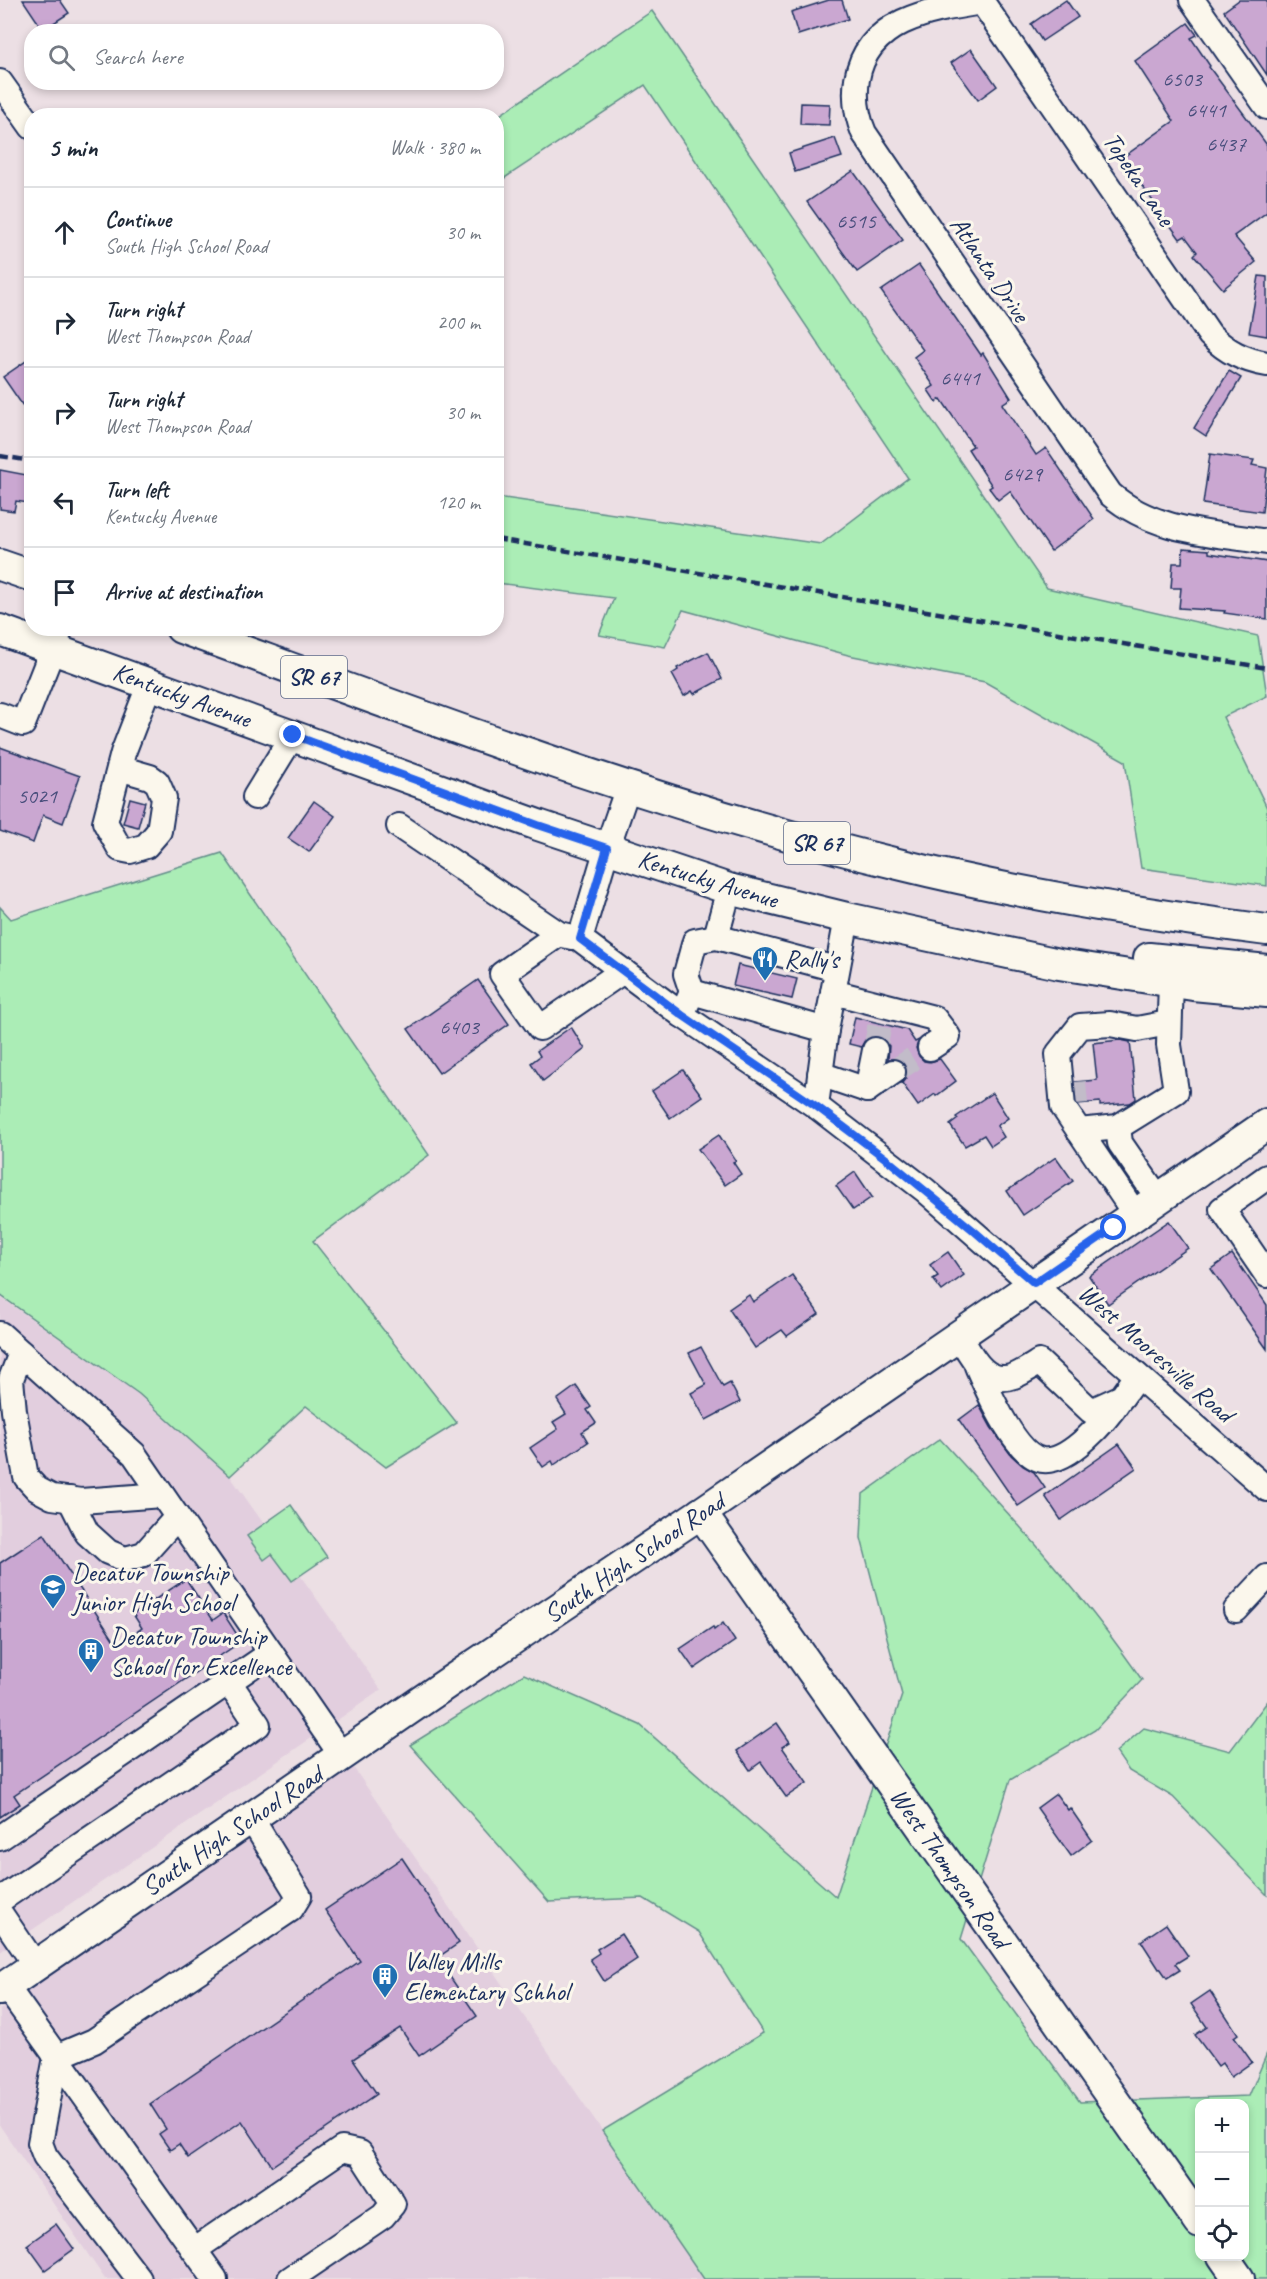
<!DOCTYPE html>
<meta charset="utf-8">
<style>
body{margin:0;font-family:Caveat,sans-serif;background:#f6f6f7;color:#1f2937}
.controls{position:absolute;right:18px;bottom:18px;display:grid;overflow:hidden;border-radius:12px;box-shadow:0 3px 9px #0003}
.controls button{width:54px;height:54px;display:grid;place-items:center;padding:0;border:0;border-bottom:2px solid #e0e1e3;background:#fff;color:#1f2937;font:30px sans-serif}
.stop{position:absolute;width:18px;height:18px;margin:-14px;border:4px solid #2563eb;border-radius:50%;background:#fff}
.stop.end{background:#2563eb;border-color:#fff;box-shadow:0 2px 6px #0008}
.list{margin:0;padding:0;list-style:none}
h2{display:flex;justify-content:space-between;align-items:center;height:78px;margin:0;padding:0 24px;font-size:26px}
h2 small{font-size:20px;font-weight:400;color:#747a83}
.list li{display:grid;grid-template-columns:39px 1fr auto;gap:18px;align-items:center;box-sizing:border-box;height:90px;padding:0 24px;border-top:2px solid #e0e1e3}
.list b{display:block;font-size:22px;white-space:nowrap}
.list p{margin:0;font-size:20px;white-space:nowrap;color:#747a83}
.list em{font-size:20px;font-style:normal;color:#747a83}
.icon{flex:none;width:33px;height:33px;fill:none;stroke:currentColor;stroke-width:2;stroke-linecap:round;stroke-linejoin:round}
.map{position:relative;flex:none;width:1267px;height:2279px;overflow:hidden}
.search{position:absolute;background:#fff;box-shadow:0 3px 9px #0003;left:24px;top:24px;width:480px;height:66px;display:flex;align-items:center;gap:15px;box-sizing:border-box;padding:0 21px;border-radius:24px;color:#747a83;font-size:22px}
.panel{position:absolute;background:#fff;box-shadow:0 3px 9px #0003;left:24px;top:108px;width:480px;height:528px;border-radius:24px}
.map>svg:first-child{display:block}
</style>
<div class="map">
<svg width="1267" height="2279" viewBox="0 0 1267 2279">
<rect width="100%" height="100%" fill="#ecdfe4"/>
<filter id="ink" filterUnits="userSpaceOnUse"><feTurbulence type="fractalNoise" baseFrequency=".0167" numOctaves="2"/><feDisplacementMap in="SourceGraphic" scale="12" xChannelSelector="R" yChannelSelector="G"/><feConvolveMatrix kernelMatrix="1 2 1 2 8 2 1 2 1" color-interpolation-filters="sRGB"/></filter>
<g filter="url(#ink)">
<g fill="#e2cede">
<path d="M0 1297 139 1394 230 1476 381 1690 0 1952Z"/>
<path d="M353 1767 704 2279H105L0 2126V2010Z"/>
</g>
<g fill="#abedb6" stroke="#638e8a" stroke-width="1.5" fill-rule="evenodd">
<path d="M652 11 1047 588 1258 636 1267 696 1223 717 1267 808V886L1141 868 1125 761 985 682 848 655 683 610 665 647 599 635 614 598 497 583V497L821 544 908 478 645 85 497 183V117Z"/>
<path d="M222 853 429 1155 313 1241 457 1423 386 1467 306 1406 230 1476 139 1394 0 1295V907L11 919Z"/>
<path d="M940 1439C1011 1516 1083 1593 1142 1680L1095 1730 1010 1780 961 1939 1080 2102 1249 2096 1267 2053V2279H704L602 2131 763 2033 699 1932 643 1898 549 1902 410 1745 524 1674 640 1725 836 1897 902 1695 861 1538 863 1494ZM1200 2104H1244V2256H1200Z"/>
<path d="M291 1505 327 1557 292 1581 272 1554 264 1560 247 1536Z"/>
<path d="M1267 1702V1895L1173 1797 1129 1771 1116 1752 1144 1728 1230 1751Z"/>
</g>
<g fill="#caa7d1" stroke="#1b2f5e" stroke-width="1.5">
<path d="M23 0H60L69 13 43 30Z"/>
<path d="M829 0H842L848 19 798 35 791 12Z"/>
<path d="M1066 0 1078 17 1042 41 1031 24Z"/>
<path d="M1239 0H1267V75L1224 11Z"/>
<path d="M1188 23 1197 35 1191 38 1210 66 1209 67 1267 145V212L1234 236 1256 262 1223 289 1194 255 1197 252 1185 236 1180 239 1122 158 1174 121 1135 61Z"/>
<path d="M971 49 997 86 978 100 951 63Z"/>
<path d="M801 103 830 104 829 125 800 124Z"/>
<path d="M835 138 842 157 795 172 789 153Z"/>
<path d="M853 171 903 240 857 272 807 202Z"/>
<path d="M919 265 981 355 983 353 1011 398 1002 404 1036 455 1046 448 1094 519 1051 551 1010 491 998 500 989 488 992 486 968 449 973 446 941 399 936 402 928 390 934 386 914 357 923 350 881 291Z"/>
<path d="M1259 276 1267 277V336L1249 333Z"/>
<path d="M32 357V400L23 406 3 377Z"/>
<path d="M1229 371 1241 378 1206 436 1194 428Z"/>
<path d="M1210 454 1254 460 1252 465 1267 468 1262 512 1203 504Z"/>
<path d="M0 470 32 476V496L28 503 16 501 14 511 0 509Z"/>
<path d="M1183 548 1209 550V553L1267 562V619L1224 613 1225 611 1179 608 1181 588H1171L1173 563H1182Z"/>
<path d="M708 652 722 679 694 694 692 691 684 696 672 674 678 670 677 668Z"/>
<path d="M0 747 80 776 63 823 43 815 33 843 0 831Z"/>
<path d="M130 798 145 802 138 827 123 823Z"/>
<path d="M314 801 335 816 309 852 288 838Z"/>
<path d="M738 965 797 979 792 999 733 986Z"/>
<path d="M478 980 509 1024 439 1073 408 1029Z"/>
<path d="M855 1017 907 1030 915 1042 919 1040 916 1048 919 1056 924 1061 930 1062 940 1059 956 1081 936 1096 935 1094 918 1106 902 1083 906 1078 907 1070 905 1064 899 1059H888L889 1046 885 1040 878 1036H871L865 1040 861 1047 849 1044Z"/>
<path d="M571 1027 585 1049 543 1081 531 1063 540 1056 537 1051Z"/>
<path d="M1120 1040 1130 1042 1136 1099 1130 1103 1100 1106V1102L1078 1104 1075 1082 1097 1080 1093 1043Z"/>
<path d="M683 1070 702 1096 670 1118 652 1091Z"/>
<path d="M992 1093 1008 1118 997 1126 1004 1137 991 1146 984 1135 965 1146 950 1125 958 1119 956 1117Z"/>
<path d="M719 1135 736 1161 733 1162 741 1174 725 1185 698 1149Z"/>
<path d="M1056 1157 1073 1181 1023 1215 1007 1191Z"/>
<path d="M855 1172 872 1197 853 1210 836 1186Z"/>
<path d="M1169 1221 1188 1248 1108 1304 1089 1276Z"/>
<path d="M948 1252 964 1275 942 1291 933 1279 938 1276 930 1265Z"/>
<path d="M1232 1254 1267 1305V1349L1211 1269Z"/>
<path d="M792 1275 819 1314 787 1336 782 1330 755 1348 729 1309 749 1295 753 1302Z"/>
<path d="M701 1347 723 1387 730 1383 740 1402 706 1420 691 1393 706 1385 689 1353Z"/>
<path d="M576 1386 591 1407 587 1410 596 1423 582 1432 588 1442 554 1465 552 1461 543 1467 530 1448 558 1429 553 1422 566 1414 557 1400Z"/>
<path d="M979 1405 991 1427 1011 1455 1023 1466 1034 1472 1045 1488 1018 1506 959 1420Z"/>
<path d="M1119 1444 1136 1468 1061 1520 1045 1496Z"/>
<path d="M44 1534 117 1645 142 1628 133 1614 186 1579 213 1620 223 1613 238 1636 230 1641 233 1647 14 1795 20 1804 0 1817V1563Z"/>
<path d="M723 1623 735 1641 694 1669 680 1649 713 1627 714 1630Z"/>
<path d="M777 1723 790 1742 782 1747 807 1783 786 1797 761 1762 750 1770 737 1751Z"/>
<path d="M1056 1794 1068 1810 1070 1808 1092 1840 1071 1856 1037 1808Z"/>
<path d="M402 1858 459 1943 437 1958 477 2016 419 2056 400 2028 353 2059 377 2094 272 2166 242 2121 188 2158 179 2144 170 2150 159 2134 166 2129 150 2104 360 1961 325 1910Z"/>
<path d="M1166 1924 1188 1956 1175 1964 1180 1970 1167 1978 1160 1968 1159 1969 1141 1941Z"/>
<path d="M621 1934 637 1959 604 1981 590 1959 599 1953 597 1949Z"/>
<path d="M1210 1991 1238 2034 1234 2037 1252 2062 1231 2077 1222 2063 1218 2066 1195 2035 1207 2027 1191 2004Z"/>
<path d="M56 2224 74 2249 45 2270 27 2245Z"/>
</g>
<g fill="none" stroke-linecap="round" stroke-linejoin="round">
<g stroke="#c2bcc9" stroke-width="24" stroke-dasharray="24 12" stroke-linecap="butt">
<path d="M875 1050 880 1023"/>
<path d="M893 1072 930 1048"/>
<path d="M1074 1082 1076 1104"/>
</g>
<g stroke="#1b2f5e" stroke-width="28">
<g id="minor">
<path d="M1192 0 1267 107"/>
<path d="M982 2C932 10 867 19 857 79 854 98 856 114 864 133L1110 494C1154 532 1212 533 1267 542"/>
<path d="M982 2 1210 335C1227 352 1244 360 1267 364"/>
<path d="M0 82 32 127"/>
<path d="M0 715 23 724 61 628"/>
<path d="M119 768 150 777 157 782 164 798 159 831 146 846 130 851 120 849 105 822 123 753 150 683"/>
<path d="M628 787 607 848 580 939 682 1015 816 1106 925 1190 1267 1489"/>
<path d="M255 797 293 735"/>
<path d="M399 826 559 934 572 937"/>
<path d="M559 934 502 974 540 1028 623 971"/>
<path d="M716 937 729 889"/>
<path d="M692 992 826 1030"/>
<path d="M833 992 934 1018 948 1036 930 1048"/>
<path d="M682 1015 692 992 686 974 695 941 716 937 836 969"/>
<path d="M820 1074 867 1090 893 1072"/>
<path d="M867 1090 875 1050"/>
<path d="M816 1106 826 1030 847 918"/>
<path d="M1118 1127 1120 1143 1158 1198"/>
<path d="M1079 1131 1118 1127 1176 1091 1169 1045 1171 981"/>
<path d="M1267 1177 1222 1209 1267 1275"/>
<path d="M1135 1214 1063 1107 1058 1054 1080 1026 1110 1024 1137 1029 1168 1023"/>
<path d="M0 1334 134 1454 342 1756"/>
<path d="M959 1335C971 1355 985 1387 1014 1376 1022 1373 1031 1367 1039 1362L1091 1411 1122 1397 1137 1376"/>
<path d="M21 1353 11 1379 14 1411 26 1477 37 1489 52 1497 81 1501 162 1495"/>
<path d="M977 1366C987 1389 1015 1455 1042 1460 1069 1464 1107 1419 1120 1399"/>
<path d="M70 1499 87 1533 108 1552 125 1559 144 1554 177 1517"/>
<path d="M1236 1610 1267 1577"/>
<path d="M0 1838 271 1653"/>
<path d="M0 1900 258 1725 229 1682"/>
<path d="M0 1913 36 1966"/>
<path d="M6 1986 215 2279"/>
<path d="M56 2057 94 2041 291 1909 299 1896 251 1818"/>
<path d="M56 2057 40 2143 45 2156 139 2279"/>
<path d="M194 2250 342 2149 360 2153 393 2204 383 2216 290 2279"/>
</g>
</g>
<g stroke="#1b2f5e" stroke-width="34">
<g id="major">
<path d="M0 565 32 576"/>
<path d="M181 628C417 714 653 805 898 864 1019 894 1143 914 1267 930"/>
<path d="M0 630 538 825 729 889 847 918 1059 964 1193 985 1267 992"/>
<path d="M1149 958 1267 970"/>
<path d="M701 1513 1200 2223"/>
<path d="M0 1990 452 1680 701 1513 1267 1124"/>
<path d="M1223 2256 1239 2279"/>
</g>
</g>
<use href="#minor" stroke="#fbf7ec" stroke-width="24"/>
<use href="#major" stroke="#fbf7ec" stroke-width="30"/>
<g stroke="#1b2f5e" stroke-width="4.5" stroke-dasharray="9 4.5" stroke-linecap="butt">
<path d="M0 456 32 461"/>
<path d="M496 539 1267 668"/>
</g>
</g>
</g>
<g fill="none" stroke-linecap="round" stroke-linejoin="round" filter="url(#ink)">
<path stroke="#2563eb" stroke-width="8" d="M293 735 538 825 607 848 580 939 682 1015 816 1106 889 1161 973 1230 1034 1283 1114 1228"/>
</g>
<defs>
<g id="restaurant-pin" transform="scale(1.35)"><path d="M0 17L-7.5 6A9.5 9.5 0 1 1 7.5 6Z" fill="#1f6fb2" stroke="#fbf7ec"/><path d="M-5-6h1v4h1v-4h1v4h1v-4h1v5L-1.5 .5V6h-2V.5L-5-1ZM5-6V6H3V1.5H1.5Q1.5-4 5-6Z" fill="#fff"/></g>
<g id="school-pin" transform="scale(1.35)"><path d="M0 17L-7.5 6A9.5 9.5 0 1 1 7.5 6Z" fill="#1f6fb2" stroke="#fbf7ec"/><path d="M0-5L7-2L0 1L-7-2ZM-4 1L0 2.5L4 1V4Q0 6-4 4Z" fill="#fff"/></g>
<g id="building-pin" transform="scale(1.35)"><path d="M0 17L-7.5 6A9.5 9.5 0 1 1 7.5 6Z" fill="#1f6fb2" stroke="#fbf7ec"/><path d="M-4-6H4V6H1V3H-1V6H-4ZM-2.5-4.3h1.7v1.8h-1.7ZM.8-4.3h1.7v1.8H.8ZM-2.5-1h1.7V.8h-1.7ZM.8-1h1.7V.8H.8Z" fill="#fff"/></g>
</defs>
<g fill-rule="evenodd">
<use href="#restaurant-pin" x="765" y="959"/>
<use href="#school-pin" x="53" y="1587"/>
<use href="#building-pin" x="91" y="1651"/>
<use href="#building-pin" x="385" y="1976"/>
</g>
<g text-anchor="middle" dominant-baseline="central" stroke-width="6" stroke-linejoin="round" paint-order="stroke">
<g font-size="22" fill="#474d7b">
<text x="1182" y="79">6503</text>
<text x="1206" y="110">6441</text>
<text x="1226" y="144">6437</text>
<text x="856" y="221">6515</text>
<text x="960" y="378">6441</text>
<text x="1022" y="474">6429</text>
<text x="37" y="796">5021</text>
<text x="459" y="1027">6403</text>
</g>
<g fill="#fbf7ec" stroke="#5e6b89" stroke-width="1.5">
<rect x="281" y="656" width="66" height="42" rx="4.5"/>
<rect x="784" y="822" width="66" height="42" rx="4.5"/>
</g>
<g font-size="24" font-weight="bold" fill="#1b2f5e">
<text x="314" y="677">SR 67</text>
<text x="817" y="843">SR 67</text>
</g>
<g font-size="26" fill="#1b2f5e" stroke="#fbf7ec">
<text transform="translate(1139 179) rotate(56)">Topeka Lane</text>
<text transform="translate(990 269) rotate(56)">Atlanta Drive</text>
<text transform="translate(182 695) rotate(20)">Kentucky Avenue</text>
<text transform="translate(708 879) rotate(17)">Kentucky Avenue</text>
<text transform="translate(1156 1353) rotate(41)">West Mooresville Road</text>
<text transform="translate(634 1558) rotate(-34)">South High School Road</text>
<text transform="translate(232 1831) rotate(-34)">South High School Road</text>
<text transform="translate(950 1868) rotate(55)">West Thompson Road</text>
</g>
<g font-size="26" fill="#1b2f5e" stroke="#fbf7ec" text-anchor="start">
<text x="784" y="959">Rally's</text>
<text x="72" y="1572">Decatur Township<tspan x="72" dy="30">Junior High School</tspan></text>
<text x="110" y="1636">Decatur Township<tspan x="110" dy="30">School for Excellence</tspan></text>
<text x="404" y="1961">Valley Mills<tspan x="404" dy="30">Elementary Schhol</tspan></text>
</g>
</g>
</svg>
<div class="controls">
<button>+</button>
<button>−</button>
<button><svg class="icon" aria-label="locate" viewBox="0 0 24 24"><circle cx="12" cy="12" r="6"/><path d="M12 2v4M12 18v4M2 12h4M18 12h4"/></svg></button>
</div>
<div class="stop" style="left:1114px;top:1228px"></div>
<div class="stop end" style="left:293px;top:735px"></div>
<div class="search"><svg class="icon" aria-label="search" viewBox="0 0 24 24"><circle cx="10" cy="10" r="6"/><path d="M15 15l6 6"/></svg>Search here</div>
<section class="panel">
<h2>5 min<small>Walk · 380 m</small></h2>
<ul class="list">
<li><svg class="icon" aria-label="ahead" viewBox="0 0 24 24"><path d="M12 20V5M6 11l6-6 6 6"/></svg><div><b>Continue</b><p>South High School Road</p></div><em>30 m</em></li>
<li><svg class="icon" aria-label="right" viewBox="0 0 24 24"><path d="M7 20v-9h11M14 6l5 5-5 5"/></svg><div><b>Turn right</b><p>West Thompson Road</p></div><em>200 m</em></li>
<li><svg class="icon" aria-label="right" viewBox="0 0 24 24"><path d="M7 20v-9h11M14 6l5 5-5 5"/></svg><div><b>Turn right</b><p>West Thompson Road</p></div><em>30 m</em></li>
<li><svg class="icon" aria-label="left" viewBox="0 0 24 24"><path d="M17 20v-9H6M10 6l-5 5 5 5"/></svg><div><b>Turn left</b><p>Kentucky Avenue</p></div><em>120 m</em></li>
<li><svg class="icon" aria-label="arrive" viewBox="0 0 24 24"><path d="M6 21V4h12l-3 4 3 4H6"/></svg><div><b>Arrive at destination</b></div></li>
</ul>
</section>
</div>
